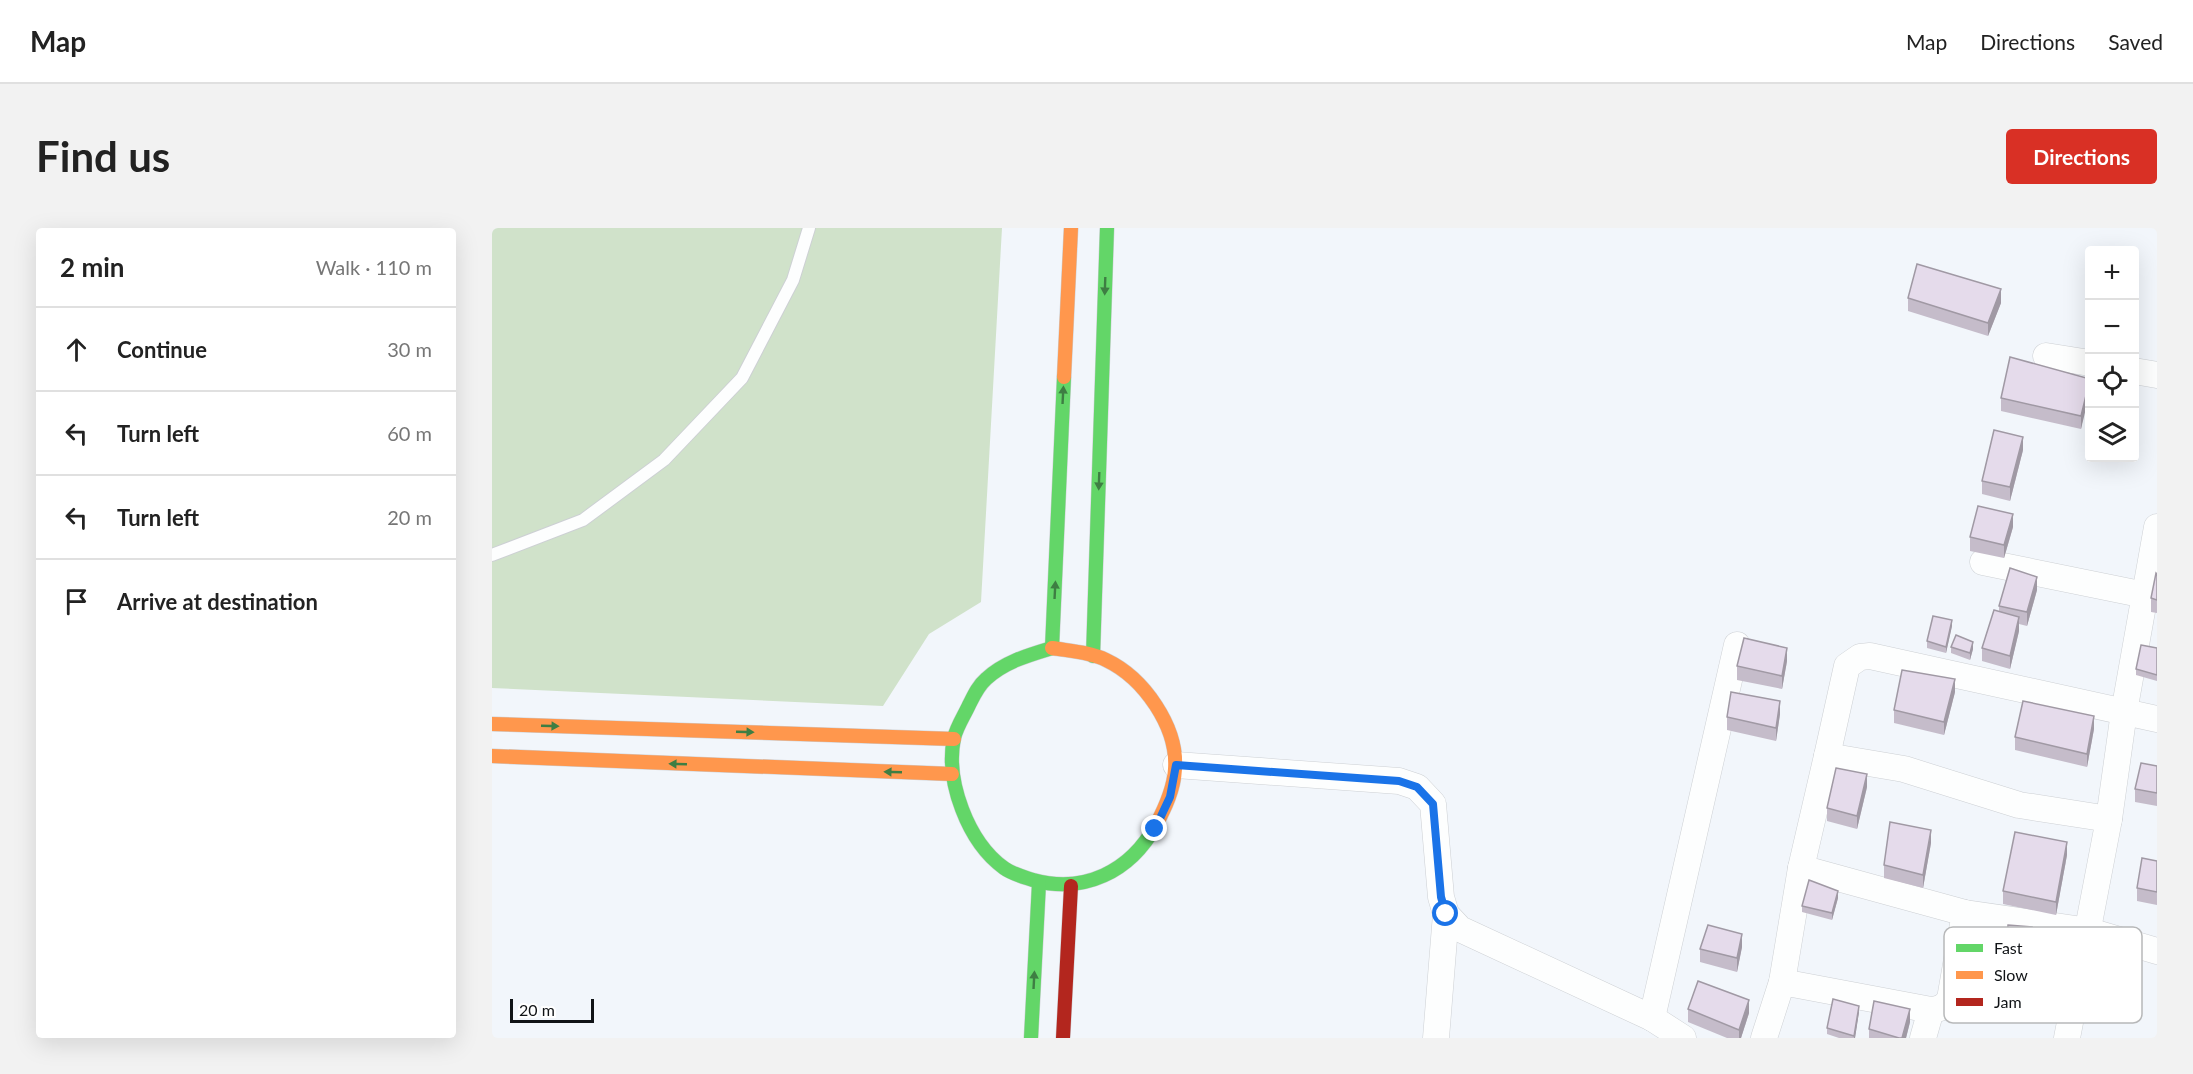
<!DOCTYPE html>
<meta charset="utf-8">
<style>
body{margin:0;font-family:Lato,sans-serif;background:#f2f2f2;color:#222}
.controls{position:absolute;right:18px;top:18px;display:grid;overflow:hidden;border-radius:6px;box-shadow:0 6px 24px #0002}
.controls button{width:54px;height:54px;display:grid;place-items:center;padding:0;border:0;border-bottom:2px solid #e0e0e0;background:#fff;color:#222;font:30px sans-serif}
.scale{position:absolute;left:18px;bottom:15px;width:84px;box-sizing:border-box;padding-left:6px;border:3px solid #101316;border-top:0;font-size:16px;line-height:21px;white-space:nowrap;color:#101316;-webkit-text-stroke:4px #fff;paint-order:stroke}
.stop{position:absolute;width:18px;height:18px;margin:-14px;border:4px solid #1a73e8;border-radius:50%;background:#fff}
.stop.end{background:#1a73e8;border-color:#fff;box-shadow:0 2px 6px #0008}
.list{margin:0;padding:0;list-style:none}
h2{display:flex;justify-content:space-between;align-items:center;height:78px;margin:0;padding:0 24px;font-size:26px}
h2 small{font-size:20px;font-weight:400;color:#767676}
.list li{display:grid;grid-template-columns:39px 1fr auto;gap:18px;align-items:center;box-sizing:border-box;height:84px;padding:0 24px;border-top:2px solid #e0e0e0}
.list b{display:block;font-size:22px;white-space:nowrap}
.list em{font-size:20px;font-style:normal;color:#767676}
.icon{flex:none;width:33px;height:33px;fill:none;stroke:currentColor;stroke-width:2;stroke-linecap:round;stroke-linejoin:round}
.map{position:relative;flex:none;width:1665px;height:810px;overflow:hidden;border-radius:6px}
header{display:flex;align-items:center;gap:36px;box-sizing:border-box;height:84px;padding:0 30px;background:#fff;border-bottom:2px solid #e0e0e0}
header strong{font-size:28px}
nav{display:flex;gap:33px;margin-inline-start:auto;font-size:21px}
.intro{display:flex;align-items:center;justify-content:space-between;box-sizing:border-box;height:144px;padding:0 36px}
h1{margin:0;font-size:42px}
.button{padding:15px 27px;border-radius:6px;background:#d93025;color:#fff;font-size:21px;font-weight:700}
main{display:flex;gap:36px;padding:0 36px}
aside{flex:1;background:#fff;border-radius:6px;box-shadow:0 6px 24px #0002}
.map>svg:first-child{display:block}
</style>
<header>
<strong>Map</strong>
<nav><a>Map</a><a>Directions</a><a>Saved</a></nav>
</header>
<div class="intro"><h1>Find us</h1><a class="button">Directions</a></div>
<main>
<aside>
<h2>2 min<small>Walk · 110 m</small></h2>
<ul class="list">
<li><svg class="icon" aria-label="ahead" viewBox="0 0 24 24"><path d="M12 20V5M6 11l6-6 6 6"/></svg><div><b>Continue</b></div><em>30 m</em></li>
<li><svg class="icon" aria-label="left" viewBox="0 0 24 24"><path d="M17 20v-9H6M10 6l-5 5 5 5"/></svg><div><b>Turn left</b></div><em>60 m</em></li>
<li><svg class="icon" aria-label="left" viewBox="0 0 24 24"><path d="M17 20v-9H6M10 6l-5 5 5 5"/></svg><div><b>Turn left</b></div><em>20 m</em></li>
<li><svg class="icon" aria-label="arrive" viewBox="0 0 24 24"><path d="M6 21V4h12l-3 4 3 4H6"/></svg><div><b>Arrive at destination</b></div></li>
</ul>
</aside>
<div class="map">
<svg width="1665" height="810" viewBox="0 0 1665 810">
<rect width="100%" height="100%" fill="#f2f6fb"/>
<path fill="#d0e2ca" d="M0 0H510L489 374 437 406 391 478 0 460Z"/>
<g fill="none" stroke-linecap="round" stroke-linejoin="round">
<g stroke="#cdd0d4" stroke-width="14">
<path id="lane" d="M0 327 91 292 172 232 250 150 301 52 317 0"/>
</g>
<g stroke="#cdd0d4" stroke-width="27">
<g id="street">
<path d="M1554 128 1598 135"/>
<path d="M1642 143 1665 147"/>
<path d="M1491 334 1653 367"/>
<path d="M1335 528 1355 438 1368 429 1378 428 1665 491"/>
<path d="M684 537 907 553 925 559 941 576 949 669 954 686 968 701 1160 790 1191 810"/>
<path d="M1309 640 1473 685 1597 703 1665 723"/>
<path d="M1290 754 1439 782C1448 781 1453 779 1458 771L1473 685"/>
<path d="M1160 790 1245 417"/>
<path d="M944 810 954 686"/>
<path d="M1272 810 1290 754 1309 640 1335 528 1412 541 1527 577 1617 591"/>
<path d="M1431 810 1439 782"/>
<path d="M1575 810 1617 591 1632 484 1665 299"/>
</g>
</g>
<g stroke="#cdd0d4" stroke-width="15">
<g id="fast">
<path d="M560 420C537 427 512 434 494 451 486 458 482 467 477 477 472 488 465 498 462 510 453 553 476 614 512 640 520 646 532 649 541 652 592 666 638 644 664 597"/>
<path d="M560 420 572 149"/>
<path d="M601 428 615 0"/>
<path d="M539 810 547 655"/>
</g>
</g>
<g stroke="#cdd0d4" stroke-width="15">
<g id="slow">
<path d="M572 149 579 0"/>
<path d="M560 420C578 423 598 424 614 432 652 450 686 499 683 541 682 561 673 580 664 597"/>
<path d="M0 496 462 511"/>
<path d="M0 528 460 546"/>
</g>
</g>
<g stroke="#cdd0d4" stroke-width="15">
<path id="jam" d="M571 810 579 658"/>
</g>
<use href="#lane" stroke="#fdfefe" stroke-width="12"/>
<use href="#street" stroke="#fdfefe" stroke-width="26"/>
<use href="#fast" stroke="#63d668" stroke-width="14"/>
<use href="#slow" stroke="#ff974d" stroke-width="14"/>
<use href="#jam" stroke="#b3261e" stroke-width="14"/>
</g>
<g fill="#c5bcca">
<path d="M1416 70 1509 75 1496 108 1416 83Z"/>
<path d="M1598 151 1589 201 1509 183V170Z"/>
<path d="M1531 222 1518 273 1490 266V253Z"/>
<path d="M1521 299 1512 330 1478 323V309Z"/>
<path d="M1665 346V385L1659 384V370Z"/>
<path d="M1545 362 1535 398 1527 396V403L1518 441 1490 433V420L1507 384V378Z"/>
<path d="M1460 398 1454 425 1435 420V413Z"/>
<path d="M1459 419 1481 421 1478 432 1459 425Z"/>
<path d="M1665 420V453L1644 447V441Z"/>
<path d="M1295 433 1290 461 1245 452V438Z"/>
<path d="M1463 464 1452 507 1402 495V482Z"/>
<path d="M1288 486 1284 513 1235 502V489Z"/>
<path d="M1602 501 1595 539 1523 522V509Z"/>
<path d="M1665 538V578L1643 574V561Z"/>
<path d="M1375 559 1365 601 1335 593V580Z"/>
<path d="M1439 615 1431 660 1392 650V637Z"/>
<path d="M1575 627 1564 687 1511 676V663Z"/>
<path d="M1665 633V677L1645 673V660Z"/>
<path d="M1346 670 1340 692 1310 684V678Z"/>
<path d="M1540 706 1536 734 1514 729V722Z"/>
<path d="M1250 719 1245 744 1208 734V721Z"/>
<path d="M1508 719 1505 741 1483 738 1510 751 1506 772 1469 763V757L1475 737V731Z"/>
<path d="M1196 781 1257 785 1249 810H1235L1196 794Z"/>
<path d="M1367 784 1363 810H1347L1335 806V800Z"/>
<path d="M1418 794 1414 810H1377V801Z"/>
</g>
<g fill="#a099a4">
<path d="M1509 61V75L1496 108V95Z"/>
<path d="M1598 151V164L1589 201V188Z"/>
<path d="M1531 209V222L1518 273V259Z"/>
<path d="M1521 286V299L1512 330V317Z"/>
<path d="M1545 349V362L1535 398V384Z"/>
<path d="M1527 389V403L1518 441V428Z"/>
<path d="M1460 392V398L1454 425V419Z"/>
<path d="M1481 414V421L1478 432V425Z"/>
<path d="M1295 420V433L1290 461V448Z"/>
<path d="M1463 451V464L1452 507V494Z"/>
<path d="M1288 473V486L1284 513V500Z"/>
<path d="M1602 488V501L1595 539V526Z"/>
<path d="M1375 546V559L1365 601V588Z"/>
<path d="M1439 602V615L1431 660V647Z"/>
<path d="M1575 614V627L1564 687V674Z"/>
<path d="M1346 663V670L1340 692V685Z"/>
<path d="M1540 699V706L1536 734V727Z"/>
<path d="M1250 706V719L1245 744V730Z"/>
<path d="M1508 713V719L1505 741V734Z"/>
<path d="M1510 745V751L1506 772V765Z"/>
<path d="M1257 772V785L1249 810H1247V802Z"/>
<path d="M1367 778V784L1363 810H1362Z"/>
<path d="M1418 781V794L1414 810H1410Z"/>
</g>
<g fill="#e5dbeb" stroke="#a099a4" stroke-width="1.5">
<path d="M1425 36 1509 61 1496 95 1416 70Z"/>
<path d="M1518 129 1598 151 1589 188 1509 170Z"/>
<path d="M1502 202 1531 209 1518 259 1490 253Z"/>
<path d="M1486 278 1521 286 1512 317 1478 309Z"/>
<path d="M1518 340 1545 349 1535 384 1507 378Z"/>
<path d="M1664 345 1665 346V372L1659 370Z"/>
<path d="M1502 382 1527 389 1518 428 1490 420Z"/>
<path d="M1441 388 1460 392 1454 419 1435 413Z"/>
<path d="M1464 407 1481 414 1478 425 1459 419Z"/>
<path d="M1252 410 1295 420 1290 448 1245 438Z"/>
<path d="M1649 417 1665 420V447L1644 441Z"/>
<path d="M1410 442 1463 451 1452 494 1402 482Z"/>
<path d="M1239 464 1288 473 1284 500 1235 489Z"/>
<path d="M1531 473 1602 488 1595 526 1523 509Z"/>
<path d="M1649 535 1665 538V565L1643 561Z"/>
<path d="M1344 540 1375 546 1365 588 1335 580Z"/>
<path d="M1398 594 1439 602 1431 647 1392 637Z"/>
<path d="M1523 604 1575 614 1564 674 1511 663Z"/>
<path d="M1650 630 1665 633V664L1645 660Z"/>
<path d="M1317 652 1346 663 1340 685 1310 678Z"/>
<path d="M1216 697 1250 706 1245 730 1208 721Z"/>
<path d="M1516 697 1540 699 1536 727 1514 722Z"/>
<path d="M1206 753 1257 772 1247 802 1196 781Z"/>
<path d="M1341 771 1367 778 1362 808 1335 800Z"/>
<path d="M1382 773 1418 781 1410 810H1407L1377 801Z"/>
</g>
<defs><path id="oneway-solid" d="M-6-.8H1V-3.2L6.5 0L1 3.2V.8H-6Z" transform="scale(1.5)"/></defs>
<g fill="#3e7e43">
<use href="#oneway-solid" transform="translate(613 58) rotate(92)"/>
<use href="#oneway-solid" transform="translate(571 167) rotate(-87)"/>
<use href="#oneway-solid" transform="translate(607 253) rotate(92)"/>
<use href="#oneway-solid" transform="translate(563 362) rotate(-87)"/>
<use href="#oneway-solid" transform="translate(58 498) rotate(2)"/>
<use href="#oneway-solid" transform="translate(253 504) rotate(2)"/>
<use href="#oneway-solid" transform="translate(186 536) rotate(-178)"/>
<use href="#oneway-solid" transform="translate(401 544) rotate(-178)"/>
<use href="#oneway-solid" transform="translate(542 752) rotate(-87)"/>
</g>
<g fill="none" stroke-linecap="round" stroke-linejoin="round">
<path stroke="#1a73e8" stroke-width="8" d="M663 601 678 569 684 537 907 553 925 559 941 576 949 669 954 686"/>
</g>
<rect x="1452" y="699" width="198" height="96" rx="9" fill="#fff" stroke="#b7b8b9" stroke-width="1.5"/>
<rect x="1464" y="716" width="27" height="8" fill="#63d668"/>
<rect x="1464" y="743" width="27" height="8" fill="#ff974d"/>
<rect x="1464" y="770" width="27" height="8" fill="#b3261e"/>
<g font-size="16" fill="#101316">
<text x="1502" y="726">Fast</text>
<text x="1502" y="753">Slow</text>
<text x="1502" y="780">Jam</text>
</g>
</svg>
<div class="controls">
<button>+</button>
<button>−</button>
<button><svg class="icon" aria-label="locate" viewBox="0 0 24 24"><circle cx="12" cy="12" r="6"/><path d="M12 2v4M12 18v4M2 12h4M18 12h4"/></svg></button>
<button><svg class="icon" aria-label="layers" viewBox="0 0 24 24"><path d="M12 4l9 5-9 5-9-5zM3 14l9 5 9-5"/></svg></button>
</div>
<div class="scale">20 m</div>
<div class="stop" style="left:954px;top:686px"></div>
<div class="stop end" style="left:663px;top:601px"></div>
</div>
</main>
